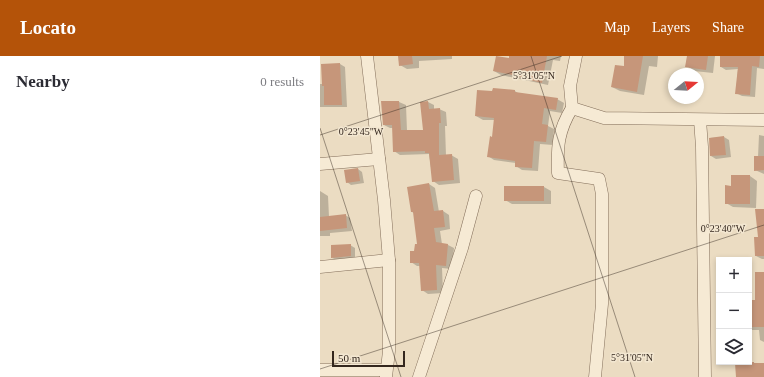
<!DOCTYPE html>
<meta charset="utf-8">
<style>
body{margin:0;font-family:"Times New Roman",serif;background:#f7f7f7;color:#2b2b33}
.controls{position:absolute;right:12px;bottom:12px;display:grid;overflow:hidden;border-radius:0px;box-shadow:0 2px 6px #0003}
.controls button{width:36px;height:36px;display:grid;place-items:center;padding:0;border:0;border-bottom:1px solid #e1e1e2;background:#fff;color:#2b2b33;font:20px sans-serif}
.compass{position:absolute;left:348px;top:12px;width:36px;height:36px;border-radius:50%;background:#fff;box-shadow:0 2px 6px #0003;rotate:72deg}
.scale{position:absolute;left:12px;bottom:10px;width:73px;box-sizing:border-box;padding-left:4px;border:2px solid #34271e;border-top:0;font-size:11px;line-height:14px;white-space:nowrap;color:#34271e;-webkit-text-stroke:3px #f3e7d1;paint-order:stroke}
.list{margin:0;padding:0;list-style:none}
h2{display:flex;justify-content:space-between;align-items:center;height:52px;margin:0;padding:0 16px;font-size:17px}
h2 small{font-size:13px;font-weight:400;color:#7c7c81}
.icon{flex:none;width:22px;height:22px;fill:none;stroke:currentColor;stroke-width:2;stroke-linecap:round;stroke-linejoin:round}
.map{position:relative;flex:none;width:444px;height:321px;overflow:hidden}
header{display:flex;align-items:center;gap:24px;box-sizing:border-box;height:56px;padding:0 20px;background:#b45309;color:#fff}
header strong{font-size:19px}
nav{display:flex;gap:22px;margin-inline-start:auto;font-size:14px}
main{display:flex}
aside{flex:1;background:#fff}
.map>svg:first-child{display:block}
</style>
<header>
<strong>Locato</strong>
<nav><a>Map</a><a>Layers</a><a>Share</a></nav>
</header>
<main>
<aside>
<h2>Nearby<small>0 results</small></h2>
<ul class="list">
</ul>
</aside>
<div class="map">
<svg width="444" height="321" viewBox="0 0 444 321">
<rect width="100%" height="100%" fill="#ebdcc2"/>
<g fill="#0003">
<path d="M79 0H132V3L99 5V12L87 13 80 9Z"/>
<path d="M208 0H241L240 5 233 4 228 29 181 19 174 15 206 6Z"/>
<path d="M305 0H338L337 11 329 10 324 39 300 35 292 31 305 11Z"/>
<path d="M368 0H395L393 17 374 15 367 10Z"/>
<path d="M401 0H444V13L437 12 435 41 422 40 416 37 418 13 406 14 401 11Z"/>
<path d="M20 8 25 11 27 51H0V28H3Z"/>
<path d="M195 35 199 38 237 43 244 47 242 57 230 55 228 70 234 73 233 89 220 88 218 115 202 114 196 110V107L174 104 168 100 173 82 175 64H163L156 60Z"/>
<path d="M62 46H79L86 49 87 75H104L108 46 114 49V53H119L126 56 127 70H125L126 100 131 99 138 103 140 127 119 129 113 125 109 98 80 99 74 95 73 72H70L64 69Z"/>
<path d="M439 79 444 80V118L435 114 438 101Z"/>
<path d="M404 81 409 84 411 101 396 103 391 100 390 82Z"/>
<path d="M38 113 42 116 44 127 31 129 27 126Z"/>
<path d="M430 120 437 125 436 152 413 151 406 147 412 131Z"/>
<path d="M109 128 115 132 119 156 123 155 129 159 130 173 120 175 122 188 128 189 134 192 132 213 122 212 123 237 108 238 102 234 100 210H97L91 206 98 189 94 157 92 156Z"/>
<path d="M185 131H224L231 135V148H192L185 144Z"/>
<path d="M0 135 8 140 9 161 25 159 30 162 32 175 10 177V180H0Z"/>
<path d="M444 154V203H442L436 200Z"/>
<path d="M30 189 35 192V203L17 204 12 202Z"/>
<path d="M444 217V286L440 284 439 274H429V245H436Z"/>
</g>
<g fill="#c6967a">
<path d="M78 0H92L93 8 79 10Z"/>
<path d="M176 0 189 2V0H227L222 27 202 22V21L173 15Z"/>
<path d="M304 0H323L317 36 291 31 295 9 304 10Z"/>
<path d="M367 0H388L386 14 365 11Z"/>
<path d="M400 0H440L439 11 432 10 430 39 415 38 418 11H400Z"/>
<path d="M20 7 22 49H4V30H2L1 8Z"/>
<path d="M173 32 195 34V36L238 42 236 54 224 52 222 68 228 69 226 86 214 85 212 112 195 111V105L167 101 170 80 172 81 174 62 155 60 157 34 172 35Z"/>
<path d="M61 45H79L81 74H103L100 46 108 45 109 53 120 52 121 67H119V99L132 98 134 124 112 126 109 97H105V95L73 96 72 69H63Z"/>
<path d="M404 80 406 99 390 100 389 82Z"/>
<path d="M434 100H444V114L434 115Z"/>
<path d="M38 112 40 125 26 127 24 114Z"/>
<path d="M411 119H430V148H405V129L411 130Z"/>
<path d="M109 127 114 155 123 154 125 171 114 172 116 186 128 188 126 210 116 209 117 234 101 235 99 207H90V195H94L95 188H97L93 156H91L87 131Z"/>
<rect x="184" y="130" width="40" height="15"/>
<path d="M435 153H444V200H435L434 181H438Z"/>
<path d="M26 158 27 172 0 175V161Z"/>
<path d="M31 188V200L11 202V189Z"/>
<path d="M435 216H444V271H429V244H435Z"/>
<path d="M434 306V307H444V321H416L415 307Z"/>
</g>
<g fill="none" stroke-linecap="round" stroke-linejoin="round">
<g stroke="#836e5a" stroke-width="13">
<g id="minor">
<path d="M47 0 64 144 69 204V295L66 321"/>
<path d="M256 0 250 30 252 52 284 62 444 64"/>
<path d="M252 52C238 75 237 90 238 117L279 123 282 138V248L275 321"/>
<path d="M380 64 382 91 385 321"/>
<path d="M0 108 59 103"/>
<path d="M0 211 69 204"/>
<path d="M0 314H66"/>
<path d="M99 321 142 192 156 140"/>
</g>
</g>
<use href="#minor" stroke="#f6ead4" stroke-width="12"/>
</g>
<path fill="none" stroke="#34271e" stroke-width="1" stroke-opacity="0.45" d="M211 0 315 321M0 72 81 321M0 79 242 0M0 313 444 169"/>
<g font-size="10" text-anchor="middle" fill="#34271e" stroke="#f3e7d1" stroke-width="3" stroke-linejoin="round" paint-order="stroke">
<text x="214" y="23">5°31'05"N</text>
<text x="41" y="79">0°23'45"W</text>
<text x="403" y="176">0°23'40"W</text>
<text x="312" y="305">5°31'05"N</text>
</g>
</svg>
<div class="controls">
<button>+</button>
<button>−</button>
<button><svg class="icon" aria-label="layers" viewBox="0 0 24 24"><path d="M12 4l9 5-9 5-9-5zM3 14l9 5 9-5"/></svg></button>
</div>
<svg class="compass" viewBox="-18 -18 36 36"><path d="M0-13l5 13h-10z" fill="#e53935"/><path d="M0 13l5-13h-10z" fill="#7c7c81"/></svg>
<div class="scale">50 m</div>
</div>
</main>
